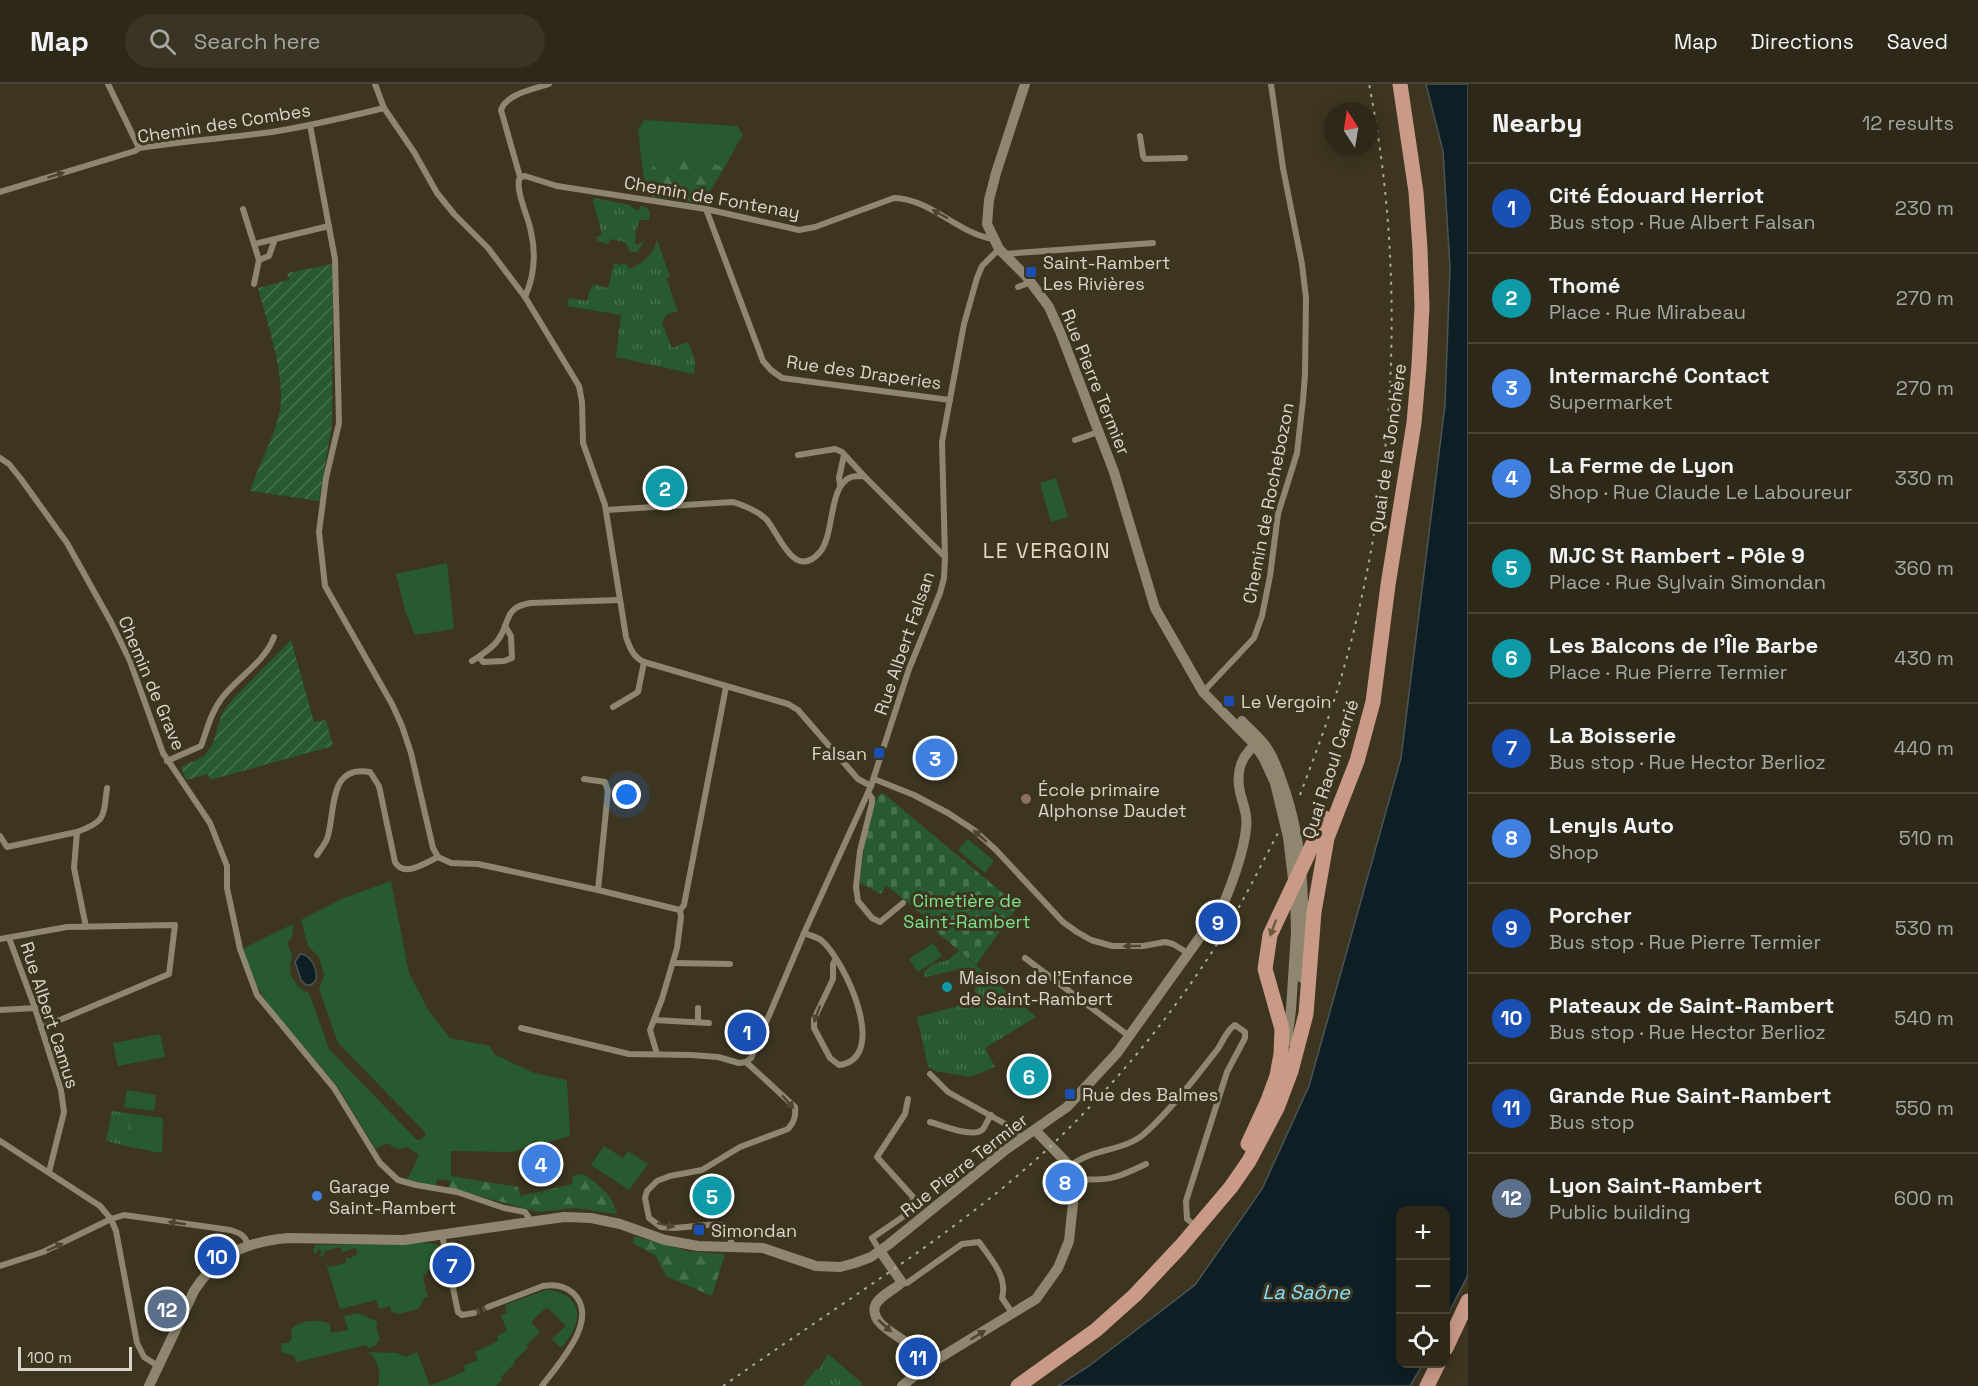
<!DOCTYPE html>
<meta charset="utf-8">
<style>
body{margin:0;font-family:"Space Grotesk",sans-serif;background:#3a3425;color:#f1f3f6}
.controls{position:absolute;right:18px;bottom:18px;display:grid;overflow:hidden;border-radius:12px;box-shadow:0 3px 15px #0003}
.controls button{width:54px;height:54px;display:grid;place-items:center;padding:0;border:0;border-bottom:2px solid #494437;background:#2e2818;color:#f1f3f6;font:30px sans-serif}
.compass{position:absolute;left:1324px;top:18px;width:54px;height:54px;border-radius:50%;background:#2e2818;box-shadow:0 3px 15px #0003;rotate:348deg}
.scale{position:absolute;left:18px;bottom:15px;width:114px;box-sizing:border-box;padding-left:6px;border:3px solid #dcd6ca;border-top:0;font-size:16px;line-height:21px;white-space:nowrap;color:#dcd6ca;-webkit-text-stroke:4px #3d3520;paint-order:stroke}
.you{position:absolute;left:627px;top:711px;width:21px;height:21px;margin:-15px;border:4px solid #fff;border-radius:50%;background:#1a73e8;box-shadow:0 0 0 9px #1a73e833}
.badge{display:grid;place-items:center;width:39px;height:39px;border-radius:50%;background:#bca0f2;color:#fff;font-size:20px;font-weight:700}
.pin{position:absolute;translate:-50% -50%;border:3px solid #fff;box-shadow:0 2px 6px #0006}
.list{margin:0;padding:0;list-style:none}
h2{display:flex;justify-content:space-between;align-items:center;height:78px;margin:0;padding:0 24px;font-size:26px}
h2 small{font-size:20px;font-weight:400;color:#a7a6a2}
.list li{display:grid;grid-template-columns:39px 1fr auto;gap:18px;align-items:center;box-sizing:border-box;height:90px;padding:0 24px;border-top:2px solid #494437}
.list b{display:block;font-size:22px;white-space:nowrap}
.list p{margin:0;font-size:20px;white-space:nowrap;color:#a7a6a2}
.list em{font-size:20px;font-style:normal;color:#a7a6a2}
.icon{flex:none;width:33px;height:33px;fill:none;stroke:currentColor;stroke-width:2;stroke-linecap:round;stroke-linejoin:round}
.map{position:relative;flex:none;width:1468px;height:1302px;overflow:hidden}
header{display:flex;align-items:center;gap:36px;box-sizing:border-box;height:84px;padding:0 30px;background:#2e2818;border-bottom:2px solid #494437}
header strong{font-size:28px}
nav{display:flex;gap:33px;margin-inline-start:auto;font-size:21px}
.search{width:420px;height:54px;background:#3a3425;display:flex;align-items:center;gap:15px;box-sizing:border-box;padding:0 21px;border-radius:33px;color:#a7a6a2;font-size:22px}
main{display:flex}
aside{flex:1;background:#2e2818}
.map>svg:first-child{display:block}
</style>
<header>
<strong>Map</strong>
<div class="search"><svg class="icon" aria-label="search" viewBox="0 0 24 24"><circle cx="10" cy="10" r="6"/><path d="M15 15l6 6"/></svg>Search here</div>
<nav><a>Map</a><a>Directions</a><a>Saved</a></nav>
</header>
<main>
<div class="map">
<svg width="1468" height="1302" viewBox="0 0 1468 1302">
<defs>
<pattern id="forest-firs" width="22" height="20" patternUnits="userSpaceOnUse" patternTransform="scale(1.5)"><rect width="22" height="20" fill="#275a30"/><path d="M5 1l3.5 6h-7zM16 11l3.5 6h-7z" fill="#46714d"/></pattern>
<pattern id="cemetery-stones" width="16" height="16" patternUnits="userSpaceOnUse" patternTransform="scale(1.5)"><rect width="16" height="16" fill="#275a30"/><path d="M2 7V4a2 2 0 0 1 4 0v3zM10 15v-3a2 2 0 0 1 4 0v3z" fill="#46714d"/></pattern>
<pattern id="park-tufts" width="24" height="20" patternUnits="userSpaceOnUse" patternTransform="scale(1.5)"><rect width="24" height="20" fill="#275a30"/><path d="M3 7l-1-3M5 7V3M7 7l1-3M15 17l-1-3M17 17v-4M19 17l1-3" fill="none" stroke="#46714d"/></pattern>
<pattern id="garden-furrows" width="10" height="10" patternUnits="userSpaceOnUse" patternTransform="scale(1.5)"><rect width="10" height="10" fill="#275a30"/><path d="M-1 1l2-2M0 10L10 0M9 11l2-2" fill="none" stroke="#46714d"/></pattern>
</defs>
<rect width="100%" height="100%" fill="#3d3520"/>
<g fill="#275a30">
<path d="M644 36 737 42 743 50 724 84 681 65 652 83V105L645 104 638 46Z"/>
<path d="M1056 394 1068 433 1051 438 1040 399Z"/>
<path d="M447 479 454 545 415 551 405 526 396 490Z"/>
<path d="M968 755 994 777 985 789 958 766Z"/>
<path d="M391 797 409 889 428 926 450 954 490 962 494 970 534 989 567 996 570 1052 511 1068 451 1067V1097L437 1095 436 1102 407 1096 419 1071 407 1063 398 1065 387 1059 376 1065 337 1002 269 922 255 899 242 865 293 840 292 854 287 858 292 872 290 882 291 891 298 903 309 909 329 965 417 1056 422 1055 426 1049 338 959 319 905 324 891 319 873 308 862 301 836 341 815Z"/>
<path d="M933 859 942 872 918 888 909 875Z"/>
<path d="M160 950 165 973 118 982 113 959Z"/>
<path d="M127 1006 156 1011 154 1027 124 1023Z"/>
<path d="M133 1030 163 1034 162 1069 130 1063Z"/>
<path d="M604 1062 623 1074 628 1067 648 1080 629 1106 591 1081Z"/>
<path d="M429 1159 438 1161 443 1173 431 1183 423 1194 428 1213 424 1214 419 1225 397 1230 396 1228 392 1229 390 1222 379 1225 376 1216 340 1225 326 1179 329 1183 346 1179V1174H351L357 1170 356 1164 342 1168 341 1163 324 1167 323 1173 320 1172 322 1167 318 1165 316 1171 313 1165 316 1161Z"/>
<path d="M546 1206C565 1206 582 1219 576 1239 573 1249 567 1257 561 1264L552 1255 566 1242 547 1223 531 1238 540 1248 526 1262 528 1264 514 1277 515 1279 501 1293 503 1295 496 1302H378C381 1291 379 1274 368 1268L397 1269 406 1273 417 1268 430 1302 465 1287 464 1282 478 1276 475 1268 498 1257 497 1252 507 1247 501 1231 507 1229 505 1221Z"/>
<path d="M358 1229 378 1238 376 1243 380 1255 375 1262 368 1264 366 1261 297 1278 294 1272 281 1268 282 1259H288L292 1255 291 1246C300 1235 318 1235 330 1240L331 1249 348 1246 344 1232Z"/>
</g>
<g fill="url(#forest-firs)">
<path d="M681 65 724 84 702 120 652 113 653 98 649 92 652 83Z"/>
<path d="M583 1090C599 1101 612 1110 617 1130L574 1124 539 1128 449 1104 451 1092 518 1103 520 1112 573 1100 572 1092Z"/>
<path d="M634 1152 687 1167 725 1170 712 1212 666 1192 656 1172 633 1159Z"/>
</g>
<path fill="url(#cemetery-stones)" d="M883 709 1018 822 976 881 932 844 930 837 886 801 881 810 860 799 865 755 877 712Z"/>
<g fill="url(#park-tufts)">
<path d="M594 114 630 121 634 125 639 126 640 122 646 123 650 128 649 136H640L636 146 635 160 637 161 645 156 637 168H630L625 158 610 155 608 160 597 157 596 153 602 151 593 117Z"/>
<path d="M657 156 670 193 666 194 678 227 666 231 662 239 672 264 688 258 695 276 694 290 616 273 621 231 567 222 569 214 587 217 591 203 595 201 608 204 614 179 620 181 626 179 629 185C644 179 652 172 657 156Z"/>
<path d="M959 867 1036 933 985 964 995 983 970 993 935 987 928 982 917 933 969 919V911L976 909 970 883 925 893 924 888 931 881 948 876Z"/>
<path d="M112 1027 133 1030 130 1063 106 1057Z"/>
<path d="M828 1270 863 1300 861 1302H803L816 1285 819 1286Z"/>
</g>
<g fill="url(#garden-furrows)">
<path d="M333 180 332 341 319 417 250 407C259 379 280 344 281 316 282 282 267 238 258 204L289 196 287 189Z"/>
<path d="M291 556 314 638 326 636 333 662 210 696 208 690 186 696 181 683 205 672 213 659 222 629 231 617Z"/>
</g>
<g fill="#0d1e24" stroke="#4b5556" stroke-width="1.5">
<path d="M1426 0H1468V1191L1446 1234V1126H1400V1280H1423L1410 1302H1058L1089 1282 1195 1201 1262 1105 1309 1002 1401 674 1445 321 1450 184 1443 67Z"/>
<path d="M300 870C311 870 318 886 316 896L311 901H306L301 896 295 878Z"/>
</g>
<g fill="none" stroke-linecap="round" stroke-linejoin="round">
<path stroke="#554d3a" stroke-width="6" stroke-dasharray="6 3" stroke-linecap="butt" d="M474 1229 488 1223"/>
<g stroke="#8f866f" stroke-width="6">
<path d="M108 0 139 64"/>
<path d="M375 0 384 24 414 68 437 109 454 130 488 164 525 213 579 302 582 318 583 359 605 421 626 553C630 564 633 573 644 578L788 620 798 626 858 695 871 702"/>
<path d="M310 41 335 175 339 339 326 394 319 448 325 502 392 620 402 642 411 669 433 764 438 773 451 779 478 780 598 806 680 826"/>
<path d="M1140 52 1143 72 1145 75 1185 74"/>
<path d="M520 93 525 92 557 102 706 125 799 146 815 143 894 114C931 115 957 149 993 155"/>
<path d="M0 108 135 67 139 64C183 57 228 54 272 48 310 42 347 33 384 24"/>
<path d="M243 125 254 160 329 142"/>
<path d="M706 125 763 277 771 286 782 294 950 316"/>
<path d="M254 160 259 176"/>
<path d="M1004 170 1153 159"/>
<path d="M254 200 259 176 269 172 275 155"/>
<path d="M1018 203 1031 198"/>
<path d="M525 213C534 193 536 170 531 148 529 134 514 105 520 93L501 26C506 10 534 5 549 0"/>
<path d="M1075 356 1098 348"/>
<path d="M798 371 835 365 842 368 864 392"/>
<path d="M0 374 9 380 21 395 67 459 111 538 130 577 163 669 210 739 227 782V804L240 865 257 911 334 1004 380 1079 398 1096 416 1101 457 1108 504 1124 525 1128 531 1137"/>
<path d="M840 401 839 394 844 371"/>
<path d="M606 426 733 418C745 422 756 426 766 435 779 449 794 498 820 468 835 450 828 402 851 393 854 392 860 392 864 392L945 473"/>
<path d="M479 573 483 578 504 577 512 574 511 552 505 542"/>
<path d="M472 577C481 571 492 565 498 556 511 538 503 524 530 519L620 516"/>
<path d="M1203 608 1254 554 1262 532 1270 492 1278 430 1297 369 1303 316 1305 290 1306 214 1302 180 1283 84 1271 0"/>
<path d="M613 623 638 608 644 578"/>
<path d="M167 677 201 662C207 646 211 628 222 614 238 593 265 578 274 553"/>
<path d="M584 695 605 698 608 707 598 806"/>
<path d="M874 695 914 711 948 729 974 746 996 766 1063 838 1077 848 1091 856 1112 862H1143L1165 858 1173 860 1188 869"/>
<path d="M868 709 872 714V719L860 767 856 803 858 817 872 834 880 838 903 819"/>
<path d="M77 748C106 737 103 734 107 704"/>
<path d="M0 752 7 763 77 748 74 784 86 843"/>
<path d="M317 771C320 766 325 760 327 755 336 729 327 680 370 688L379 702 395 778C404 794 425 779 438 773"/>
<path d="M680 826 684 821 726 603"/>
<path d="M804 849C809 851 817 853 821 856 844 875 891 974 839 981L830 974 814 944V935L833 895V880L835 876"/>
<path d="M9 854 35 924 61 1006 64 1028 49 1088"/>
<path d="M0 855 67 843 175 841 169 890 41 944"/>
<path d="M1025 874 1129 952"/>
<path d="M673 879 730 880"/>
<path d="M0 926 35 924"/>
<path d="M654 936 709 939"/>
<path d="M698 938V924"/>
<path d="M521 944 629 970 691 971 718 973 739 979 746 978"/>
<path d="M657 970 650 946 662 915 677 864 681 833 680 826"/>
<path d="M746 978 751 974 804 849 871 702 909 585 940 509 944 494 945 473 942 358 964 240 977 194 982 182 999 165"/>
<path d="M930 990 948 1008 1009 1042 1023 1054"/>
<path d="M930 1038C942 1041 974 1055 983 1045 986 1041 988 1035 991 1031"/>
<path d="M0 1057 100 1122 111 1135 116 1147 137 1259 144 1273 158 1282"/>
<path d="M1069 1083C1091 1064 1123 1068 1144 1050 1169 1028 1196 993 1217 966 1223 958 1227 945 1235 941L1245 948V954L1227 988 1186 1117 1187 1135 1197 1143"/>
<path d="M1074 1095C1109 1097 1115 1095 1146 1080"/>
<path d="M442 1151 458 1228 462 1231 474 1229"/>
<path d="M731 1163C732 1150 729 1142 717 1140L675 1144 661 1143 649 1134 645 1114 647 1107 657 1097 670 1092 702 1086 740 1063 788 1045C794 1038 796 1033 795 1023L746 978"/>
<path d="M880 1167 872 1154 907 1130 912 1124 913 1113 877 1073 905 1030 908 1015"/>
<path d="M0 1182 43 1168 111 1135 124 1131 230 1146C240 1149 245 1151 248 1161"/>
<path d="M900 1200 907 1199 962 1160 979 1158C991 1175 1008 1193 1002 1214L1013 1230"/>
<path d="M488 1223 543 1202C554 1200 564 1201 573 1209 601 1235 558 1280 542 1302"/>
</g>
<g stroke="#8f866f" stroke-width="10">
<path d="M1025 0 996 89 989 116 987 140 999 165 1026 192 1049 223 1061 250 1114 388 1155 524 1203 608 1255 661 1264 675 1275 699 1288 753 1295 812 1296 847 1291 926 1287 957"/>
<path d="M1242 637C1250 646 1261 654 1267 664 1274 674 1278 686 1282 698 1305 760 1305 828 1302 894"/>
<path d="M880 1167 901 1197 900 1200C893 1206 878 1213 875 1222 870 1240 898 1251 908 1260 915 1266 922 1273 928 1281"/>
<path d="M149 1302 194 1207C218 1170 245 1158 288 1154L404 1156 564 1133 591 1134 620 1140 665 1156 698 1162 763 1164 816 1182 840 1183 855 1179 871 1173 888 1161 1004 1067 1067 1023 1117 969 1223 821C1233 797 1243 771 1246 745 1248 731 1243 721 1240 708 1235 686 1243 668 1261 657"/>
<path d="M902 1302 928 1281 1036 1215 1058 1184 1069 1157 1074 1110V1095L1066 1078 1035 1046"/>
</g>
<g stroke="#ca9a88" stroke-width="15">
<path d="M1248 1060 1267 1019 1277 992 1281 970 1282 945 1265 885 1270 851 1325 734"/>
<path d="M1446 1264 1468 1217"/>
<path d="M1018 1302 1096 1246 1135 1211 1181 1162 1231 1103 1249 1077 1277 1024 1291 987 1306 930 1314 828 1327 754 1357 677 1373 618 1388 501 1414 339 1419 281 1422 223 1420 165 1416 108 1400 0"/>
<path d="M1427 1302 1438 1280"/>
</g>
<g stroke="#b1aa9c" stroke-width="2" stroke-dasharray="3 6" stroke-linecap="butt">
<path d="M1300 711C1313 676 1327 640 1338 604 1396 413 1408 196 1369 0"/>
<path d="M723 1302C786 1258 851 1215 914 1171 963 1136 1012 1099 1056 1057 1118 997 1173 930 1219 857 1241 822 1259 785 1278 749"/>
</g>
</g>
<defs><path id="oneway-solid" d="M-6-.8H1V-3.2L6.5 0L1 3.2V.8H-6Z" transform="scale(1.5)"/></defs>
<g fill="#4d4530">
<use href="#oneway-solid" transform="translate(56 91) rotate(-17)"/>
<use href="#oneway-solid" transform="translate(940 130) rotate(-151)"/>
<use href="#oneway-solid" transform="translate(980 752) rotate(-139)"/>
<use href="#oneway-solid" transform="translate(1132 862) rotate(179)"/>
<use href="#oneway-solid" transform="translate(817 930) rotate(110)"/>
<use href="#oneway-solid" transform="translate(788 1018) rotate(49)"/>
<use href="#oneway-solid" transform="translate(177 1139) rotate(-172)"/>
<use href="#oneway-solid" transform="translate(666 1141) rotate(12)"/>
<use href="#oneway-solid" transform="translate(55 1163) rotate(-24)"/>
<use href="#oneway-solid" transform="translate(885 1242) rotate(42)"/>
<use href="#oneway-solid" transform="translate(978 1251) rotate(-31)"/>
</g>
<use fill="#6e5844" href="#oneway-solid" transform="translate(1273 844) rotate(111)"/>
<g fill="#1a4fb4" stroke="#3d3520" stroke-width="2">
<rect x="1025" y="182" width="12" height="12" rx="3"/>
<rect x="1223" y="611" width="12" height="12" rx="3"/>
<rect x="873" y="663" width="12" height="12" rx="3"/>
<rect x="1064" y="1004" width="12" height="12" rx="3"/>
<rect x="693" y="1140" width="12" height="12" rx="3"/>
</g>
<circle fill="#8d6e63" stroke="#3d3520" stroke-width="2" cx="1026" cy="715" r="6"/>
<circle fill="#0f9aa8" stroke="#3d3520" stroke-width="2" cx="947" cy="903" r="6"/>
<circle fill="#3f7fe0" stroke="#3d3520" stroke-width="2" cx="317" cy="1112" r="6"/>
<g text-anchor="middle" dominant-baseline="central" stroke-width="6" stroke-linejoin="round" paint-order="stroke">
<g font-size="18" fill="#dcd6ca" stroke="#3d3520">
<text transform="translate(224 39) rotate(-9)">Chemin des Combes</text>
<text transform="translate(712 113) rotate(10)">Chemin de Fontenay</text>
<text transform="translate(864 288) rotate(8)">Rue des Draperies</text>
<text transform="translate(1096 298) rotate(68)">Rue Pierre Termier</text>
<text transform="translate(1388 364) rotate(-82)">Quai de la Jonchère</text>
<text transform="translate(1268 419) rotate(-79)">Chemin de Rochebozon</text>
<text transform="translate(904 559) rotate(-71)">Rue Albert Falsan</text>
<text transform="translate(152 599) rotate(67)">Chemin de Grave</text>
<text transform="translate(1330 685) rotate(-72)">Quai Raoul Carrié</text>
<text transform="translate(50 931) rotate(72)">Rue Albert Camus</text>
<text transform="translate(964 1081) rotate(-38)">Rue Pierre Termier</text>
</g>
<g font-size="18" fill="#dcd6ca" stroke="#3d3520" text-anchor="start">
<text x="1043" y="178">Saint-Rambert<tspan x="1043" dy="21">Les Rivières</tspan></text>
<text x="1241" y="617">Le Vergoin</text>
<text x="867" y="669" text-anchor="end">Falsan</text>
<text x="1038" y="705">École primaire<tspan x="1038" dy="21">Alphonse Daudet</tspan></text>
<text x="959" y="893">Maison de l'Enfance<tspan x="959" dy="21">de Saint-Rambert</tspan></text>
<text x="1082" y="1010">Rue des Balmes</text>
<text x="329" y="1102">Garage<tspan x="329" dy="21">Saint-Rambert</tspan></text>
<text x="711" y="1146">Simondan</text>
</g>
<g font-size="18" fill="#7ae48b" stroke="#3d3520">
<text x="967" y="816">Cimetière de<tspan x="967" dy="21">Saint-Rambert</tspan></text>
</g>
<g font-size="20" font-style="italic" fill="#85e0fb" stroke="#3d3520">
<text x="1306" y="1208">La Saône</text>
</g>
<g font-size="21" letter-spacing="1.5" fill="#e3d9c0" stroke="#3d3520">
<text x="1047" y="466">LE VERGOIN</text>
</g>
</g>
</svg>
<div class="controls">
<button>+</button>
<button>−</button>
<button><svg class="icon" aria-label="locate" viewBox="0 0 24 24"><circle cx="12" cy="12" r="6"/><path d="M12 2v4M12 18v4M2 12h4M18 12h4"/></svg></button>
</div>
<svg class="compass" viewBox="-18 -18 36 36"><path d="M0-13l5 13h-10z" fill="#e53935"/><path d="M0 13l5-13h-10z" fill="#a7a6a2"/></svg>
<div class="scale">100 m</div>
<div class="you"></div>
<div class="pin badge" style="left:747px;top:948px;background:#1a4fb4">1</div>
<div class="pin badge" style="left:665px;top:404px;background:#0f9aa8">2</div>
<div class="pin badge" style="left:935px;top:674px;background:#3f7fe0">3</div>
<div class="pin badge" style="left:541px;top:1080px;background:#3f7fe0">4</div>
<div class="pin badge" style="left:712px;top:1112px;background:#0f9aa8">5</div>
<div class="pin badge" style="left:1029px;top:992px;background:#0f9aa8">6</div>
<div class="pin badge" style="left:452px;top:1181px;background:#1a4fb4">7</div>
<div class="pin badge" style="left:1065px;top:1098px;background:#3f7fe0">8</div>
<div class="pin badge" style="left:1218px;top:838px;background:#1a4fb4">9</div>
<div class="pin badge" style="left:217px;top:1172px;background:#1a4fb4">10</div>
<div class="pin badge" style="left:918px;top:1273px;background:#1a4fb4">11</div>
<div class="pin badge" style="left:167px;top:1225px;background:#5c6f8a">12</div>
</div>
<aside>
<h2>Nearby<small>12 results</small></h2>
<ul class="list">
<li><span class="badge" style="background:#1a4fb4">1</span><div><b>Cité Édouard Herriot</b><p>Bus stop · Rue Albert Falsan</p></div><em>230 m</em></li>
<li><span class="badge" style="background:#0f9aa8">2</span><div><b>Thomé</b><p>Place · Rue Mirabeau</p></div><em>270 m</em></li>
<li><span class="badge" style="background:#3f7fe0">3</span><div><b>Intermarché Contact</b><p>Supermarket</p></div><em>270 m</em></li>
<li><span class="badge" style="background:#3f7fe0">4</span><div><b>La Ferme de Lyon</b><p>Shop · Rue Claude Le Laboureur</p></div><em>330 m</em></li>
<li><span class="badge" style="background:#0f9aa8">5</span><div><b>MJC St Rambert - Pôle 9</b><p>Place · Rue Sylvain Simondan</p></div><em>360 m</em></li>
<li><span class="badge" style="background:#0f9aa8">6</span><div><b>Les Balcons de l'Île Barbe</b><p>Place · Rue Pierre Termier</p></div><em>430 m</em></li>
<li><span class="badge" style="background:#1a4fb4">7</span><div><b>La Boisserie</b><p>Bus stop · Rue Hector Berlioz</p></div><em>440 m</em></li>
<li><span class="badge" style="background:#3f7fe0">8</span><div><b>Lenyls Auto</b><p>Shop</p></div><em>510 m</em></li>
<li><span class="badge" style="background:#1a4fb4">9</span><div><b>Porcher</b><p>Bus stop · Rue Pierre Termier</p></div><em>530 m</em></li>
<li><span class="badge" style="background:#1a4fb4">10</span><div><b>Plateaux de Saint-Rambert</b><p>Bus stop · Rue Hector Berlioz</p></div><em>540 m</em></li>
<li><span class="badge" style="background:#1a4fb4">11</span><div><b>Grande Rue Saint-Rambert</b><p>Bus stop</p></div><em>550 m</em></li>
<li><span class="badge" style="background:#5c6f8a">12</span><div><b>Lyon Saint-Rambert</b><p>Public building</p></div><em>600 m</em></li>
</ul>
</aside>
</main>
